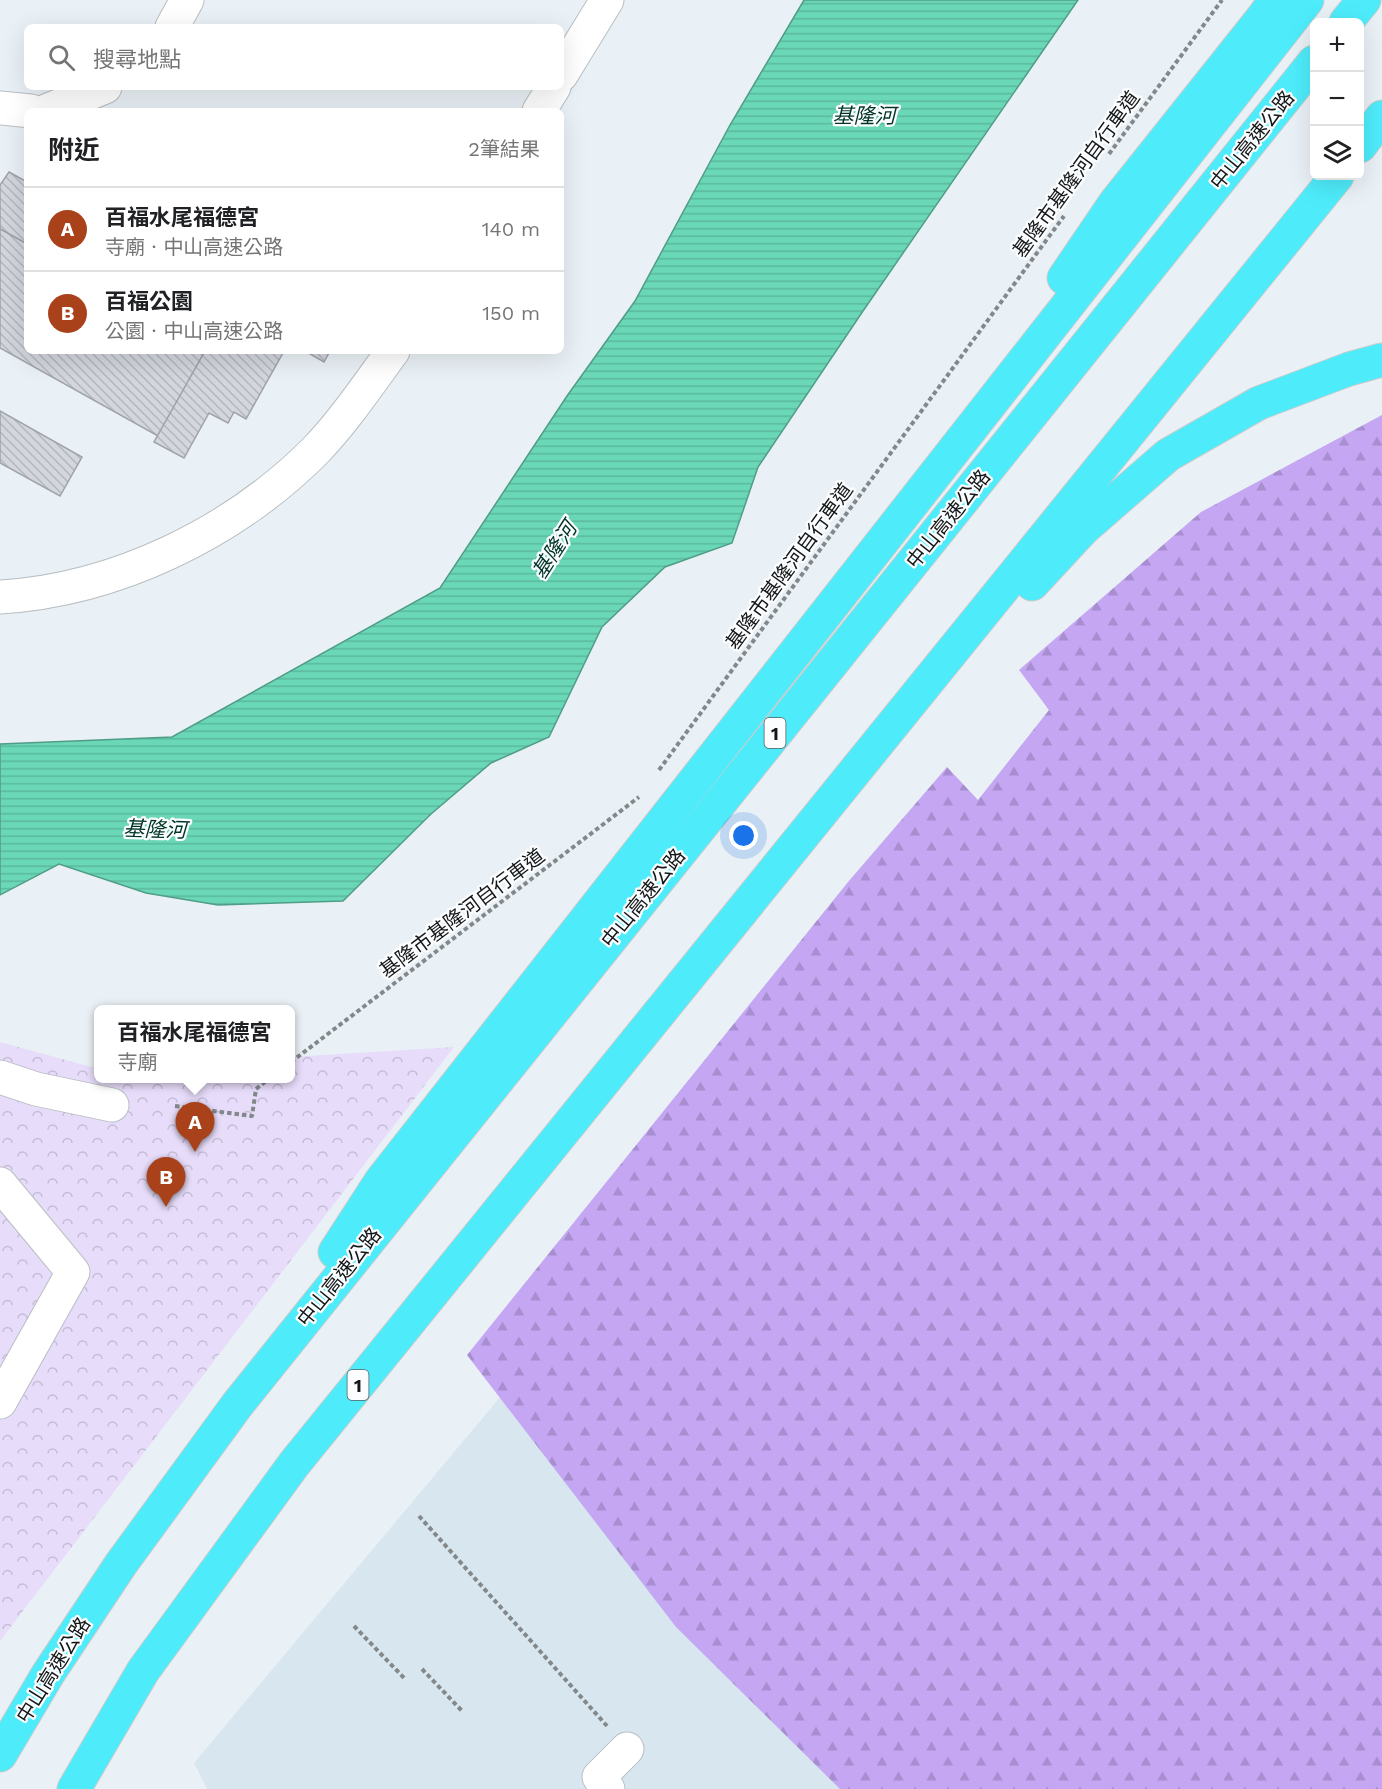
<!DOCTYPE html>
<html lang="zh-TW">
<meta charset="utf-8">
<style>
body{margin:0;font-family:"Work Sans","Noto Sans TC",sans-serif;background:#f6f6f6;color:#202124}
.controls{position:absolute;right:18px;top:18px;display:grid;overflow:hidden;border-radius:9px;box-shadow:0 6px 24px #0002}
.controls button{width:54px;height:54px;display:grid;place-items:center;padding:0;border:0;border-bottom:2px solid #e0e0e0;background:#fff;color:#202124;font:30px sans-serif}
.you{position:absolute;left:744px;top:836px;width:21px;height:21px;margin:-15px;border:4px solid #fff;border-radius:50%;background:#1a73e8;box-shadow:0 0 0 9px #1a73e833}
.badge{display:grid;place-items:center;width:39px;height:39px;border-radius:50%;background:#a9421b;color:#fff;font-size:20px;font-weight:700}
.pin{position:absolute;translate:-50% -50px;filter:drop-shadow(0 2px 3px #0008)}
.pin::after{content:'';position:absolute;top:32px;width:21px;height:18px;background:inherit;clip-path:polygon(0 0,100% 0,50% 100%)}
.popup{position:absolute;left:94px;top:1005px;width:201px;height:78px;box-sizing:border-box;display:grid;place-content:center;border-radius:9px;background:#fff;filter:drop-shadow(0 2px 4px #0005);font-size:20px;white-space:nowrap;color:#757577}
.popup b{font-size:22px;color:#202124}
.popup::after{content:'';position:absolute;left:50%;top:100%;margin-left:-12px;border:12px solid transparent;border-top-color:#fff}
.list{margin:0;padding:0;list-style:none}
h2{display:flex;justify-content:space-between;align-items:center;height:78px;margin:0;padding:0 24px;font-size:26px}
h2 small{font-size:20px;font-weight:400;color:#757577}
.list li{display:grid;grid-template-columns:39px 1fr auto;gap:18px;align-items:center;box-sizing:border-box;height:84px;padding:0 24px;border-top:2px solid #e0e0e0}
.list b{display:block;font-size:22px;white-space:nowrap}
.list p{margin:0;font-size:20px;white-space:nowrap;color:#757577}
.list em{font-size:20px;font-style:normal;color:#757577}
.icon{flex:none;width:33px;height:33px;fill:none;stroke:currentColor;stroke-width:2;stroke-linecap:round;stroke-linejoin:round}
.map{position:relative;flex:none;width:1382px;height:1789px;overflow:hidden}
.search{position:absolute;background:#fff;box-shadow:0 6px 24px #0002;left:24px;top:24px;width:540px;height:66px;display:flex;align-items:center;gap:15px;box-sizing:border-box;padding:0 21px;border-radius:9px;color:#757577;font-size:22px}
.panel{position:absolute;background:#fff;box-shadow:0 6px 24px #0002;left:24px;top:108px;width:540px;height:246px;border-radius:9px}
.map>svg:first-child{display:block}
</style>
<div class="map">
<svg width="1382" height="1789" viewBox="0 0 1382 1789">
<defs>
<pattern id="forest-firs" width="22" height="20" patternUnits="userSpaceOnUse" patternTransform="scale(1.5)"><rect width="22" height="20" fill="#c5a6f3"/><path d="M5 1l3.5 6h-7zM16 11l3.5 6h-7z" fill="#a88ed0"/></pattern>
<pattern id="park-crowns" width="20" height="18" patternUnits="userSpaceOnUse" patternTransform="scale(1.5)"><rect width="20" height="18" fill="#e7dcfa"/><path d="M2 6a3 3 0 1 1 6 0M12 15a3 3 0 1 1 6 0" fill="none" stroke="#c5bcd6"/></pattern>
<pattern id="water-rules" width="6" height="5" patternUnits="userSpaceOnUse" patternTransform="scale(1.5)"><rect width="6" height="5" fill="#6ad7b7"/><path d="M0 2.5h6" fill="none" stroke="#5bb89d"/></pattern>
<pattern id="building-back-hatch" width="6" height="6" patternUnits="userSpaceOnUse" patternTransform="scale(1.5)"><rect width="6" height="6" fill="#d3d6dd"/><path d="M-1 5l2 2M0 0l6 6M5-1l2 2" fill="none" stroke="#b4b7bd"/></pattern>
</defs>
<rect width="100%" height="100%" fill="#eaf1f6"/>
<path fill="#d7e6ef" d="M618 1256 1382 1789H207L194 1763Z"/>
<path fill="url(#forest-firs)" d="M1382 415V1789H840L676 1627 467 1355 848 882 947 767 978 800 1049 710 1019 670 1201 512Z"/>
<path fill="url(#park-crowns)" d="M0 1042 99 1069V1078H291V1057L454 1047 0 1641Z"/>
<path fill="url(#water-rules)" stroke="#509d87" stroke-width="1.5" d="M804 0H1078L863 311 758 467 732 543 665 567 602 627 549 737 491 763 431 814 343 901 218 905 146 893 59 864 0 895V744L172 737 440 588 567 396 635 301 730 125Z"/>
<g fill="url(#building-back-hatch)" stroke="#9fa2a9" stroke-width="1.5">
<path d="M9 172 27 182V244L0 229V185Z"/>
<path d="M0 229 27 244V351H205L158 436 0 348Z"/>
<path d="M205 351H284L246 419 234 412 228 423 209 413 184 458 154 442Z"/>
<path d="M305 351H330L324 362Z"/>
<path d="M0 411 82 457 60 496 0 463Z"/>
</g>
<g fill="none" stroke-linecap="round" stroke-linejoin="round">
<g stroke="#b8bfc3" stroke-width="35">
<g id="minor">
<path d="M172 27 187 0"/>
<path d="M561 75 607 0"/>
<path d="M0 108 31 111"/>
<path d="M46 111 105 87"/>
<path d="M539 111 554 87"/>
<path d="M0 597C116 590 233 533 315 451 344 421 368 385 393 351"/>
<path d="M0 1077 36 1089 112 1105"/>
<path d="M0 1184 73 1272 0 1402"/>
<path d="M608 1789 599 1777 627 1749"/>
</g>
</g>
<g stroke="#cbcccc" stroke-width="35">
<g id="highway">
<path d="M1346 22 1364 0"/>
<path d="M1360 146 1382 117"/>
<path d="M1064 278 1115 203 1264 16 1275 0"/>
<path d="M1032 584 1083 529 1168 455 1259 403 1349 369 1382 360"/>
<path d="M335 1252 381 1181 1307 0"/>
<path d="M0 1755 48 1674 121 1564 237 1405 1314 62"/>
<path d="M74 1789 143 1671 294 1464 1337 176"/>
</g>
</g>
<g stroke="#83888b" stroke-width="4" stroke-dasharray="4.5 3" stroke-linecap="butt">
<path d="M1109 154 1222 0"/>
<path d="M659 770 1064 216"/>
<path d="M291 1062 639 797"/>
<path d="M175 1106 252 1116 256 1089 270 1078"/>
<path d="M419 1516 607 1726"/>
<path d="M354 1626 406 1680"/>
<path d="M422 1669 463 1712"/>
</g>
<use href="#minor" stroke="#fff" stroke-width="33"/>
<use href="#highway" stroke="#4eecfb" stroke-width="33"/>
</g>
<g text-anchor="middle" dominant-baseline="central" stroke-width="4.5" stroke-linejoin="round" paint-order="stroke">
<g fill="#fcfdfe" stroke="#5a5c5d" stroke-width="1.5">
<rect x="764.5" y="718" width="21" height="30" rx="4.5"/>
<rect x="347.5" y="1370" width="21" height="30" rx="4.5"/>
</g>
<g font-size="18" font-weight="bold" fill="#141718">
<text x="775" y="733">1</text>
<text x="358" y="1385">1</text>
</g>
<g font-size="20" fill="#141718" stroke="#fcfdfe">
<text transform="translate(1252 140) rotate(-51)">中山高速公路</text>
<text transform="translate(1076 174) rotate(-54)">基隆市基隆河自行車道</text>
<text transform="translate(948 519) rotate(-51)">中山高速公路</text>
<text transform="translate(789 566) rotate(-54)">基隆市基隆河自行車道</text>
<text transform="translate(643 898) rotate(-51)">中山高速公路</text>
<text transform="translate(462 913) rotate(-37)">基隆市基隆河自行車道</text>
<text transform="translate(339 1277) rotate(-51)">中山高速公路</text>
<text transform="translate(53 1670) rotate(-58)">中山高速公路</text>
</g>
<g font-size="21" font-style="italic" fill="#003528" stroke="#fcfdfe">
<text x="864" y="115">基隆河</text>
<text transform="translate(554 550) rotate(-57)">基隆河</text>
<text transform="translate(155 829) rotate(2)">基隆河</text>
</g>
</g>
</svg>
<div class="controls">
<button>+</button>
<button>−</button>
<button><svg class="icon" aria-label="layers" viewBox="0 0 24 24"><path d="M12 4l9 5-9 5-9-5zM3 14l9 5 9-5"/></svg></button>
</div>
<div class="you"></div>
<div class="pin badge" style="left:195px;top:1152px">A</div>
<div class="popup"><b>百福水尾福德宮</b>寺廟</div>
<div class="pin badge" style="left:166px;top:1207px">B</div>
<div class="search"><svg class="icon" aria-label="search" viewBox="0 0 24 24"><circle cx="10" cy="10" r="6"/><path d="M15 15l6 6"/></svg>搜尋地點</div>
<section class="panel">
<h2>附近<small>2筆結果</small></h2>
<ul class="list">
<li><span class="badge">A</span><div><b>百福水尾福德宮</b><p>寺廟 · 中山高速公路</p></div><em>140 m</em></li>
<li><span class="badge">B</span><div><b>百福公園</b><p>公園 · 中山高速公路</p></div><em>150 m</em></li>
</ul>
</section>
</div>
